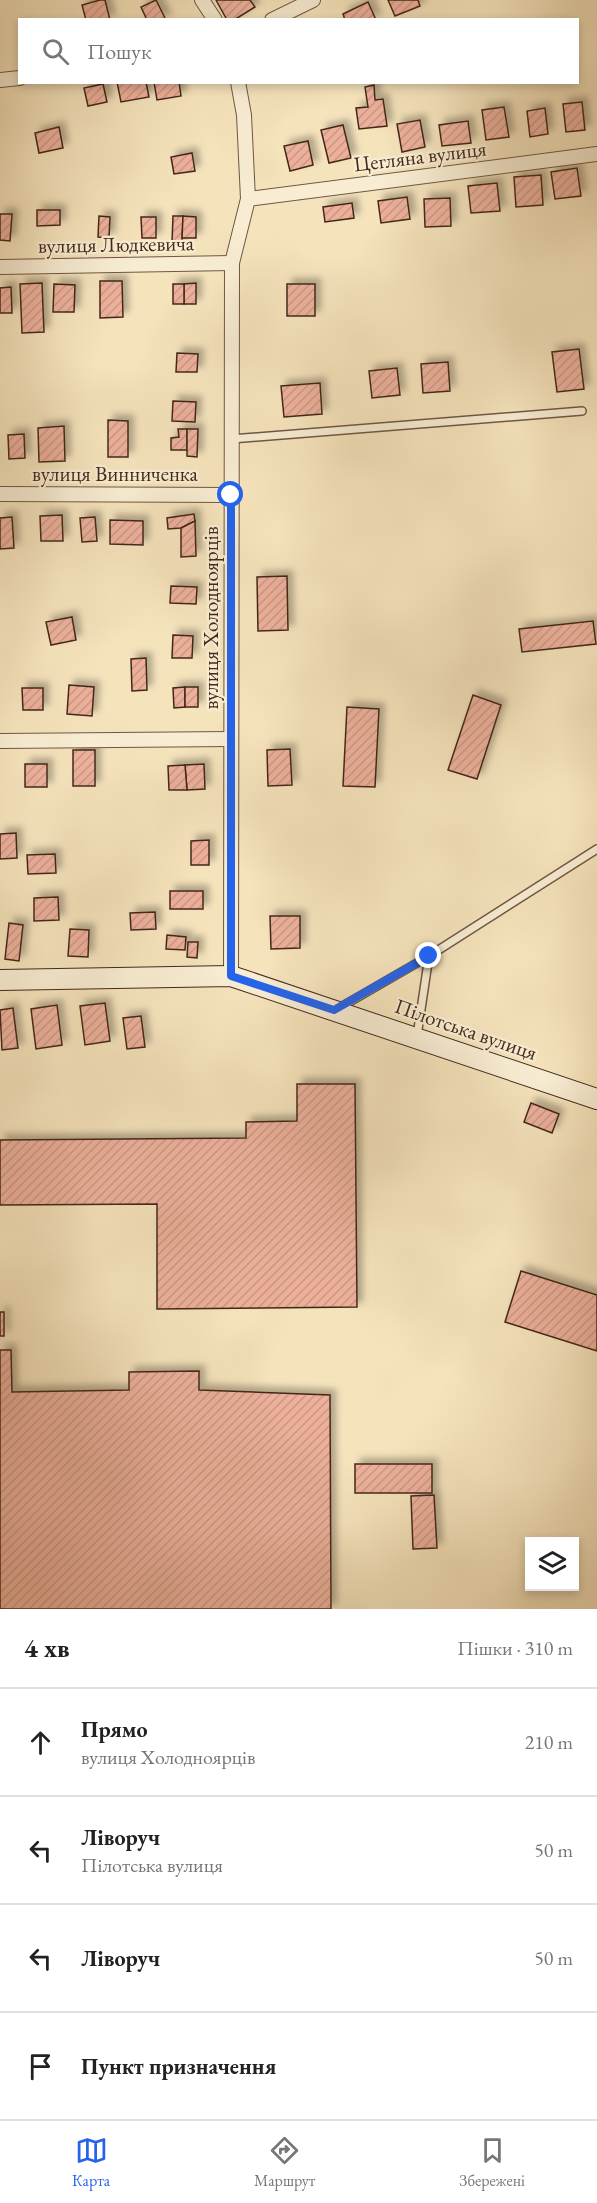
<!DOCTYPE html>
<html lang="uk">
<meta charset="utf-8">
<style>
body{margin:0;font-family:"EB Garamond",serif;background:#f6f6f6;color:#222}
.controls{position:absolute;right:18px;bottom:18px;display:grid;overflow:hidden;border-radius:0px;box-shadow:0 3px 9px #0003}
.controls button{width:54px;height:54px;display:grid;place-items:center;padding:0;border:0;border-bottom:2px solid #e0e0e0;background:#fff;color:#222;font:30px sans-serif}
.stop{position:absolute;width:18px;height:18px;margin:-14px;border:4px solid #2563eb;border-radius:50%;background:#fff}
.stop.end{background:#2563eb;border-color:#fff;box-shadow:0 2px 6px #0008}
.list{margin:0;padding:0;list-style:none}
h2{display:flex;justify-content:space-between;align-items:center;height:78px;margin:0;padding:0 24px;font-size:26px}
h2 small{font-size:20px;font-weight:400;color:#767676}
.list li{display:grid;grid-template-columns:39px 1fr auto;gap:18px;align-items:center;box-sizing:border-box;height:108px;padding:0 24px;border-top:2px solid #e0e0e0}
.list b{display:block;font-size:22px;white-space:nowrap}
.list p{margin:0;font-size:20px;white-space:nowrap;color:#767676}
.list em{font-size:20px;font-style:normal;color:#767676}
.icon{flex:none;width:33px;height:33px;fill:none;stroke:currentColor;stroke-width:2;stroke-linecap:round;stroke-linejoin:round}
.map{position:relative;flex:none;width:597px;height:1609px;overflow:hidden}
.search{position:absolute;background:#fff;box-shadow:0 3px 9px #0003;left:18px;right:18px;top:18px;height:66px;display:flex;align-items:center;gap:15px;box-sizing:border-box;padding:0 21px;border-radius:0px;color:#767676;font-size:22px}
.sheet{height:510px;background:#fff}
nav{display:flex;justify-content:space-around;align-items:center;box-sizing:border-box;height:84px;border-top:2px solid #e0e0e0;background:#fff;font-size:16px;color:#767676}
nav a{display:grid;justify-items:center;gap:3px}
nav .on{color:#2563eb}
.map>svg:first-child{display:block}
</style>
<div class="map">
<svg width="597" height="1609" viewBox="0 0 597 1609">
<defs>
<pattern id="building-hatch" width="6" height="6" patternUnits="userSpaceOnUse" patternTransform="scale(1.5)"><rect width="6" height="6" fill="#ecb09b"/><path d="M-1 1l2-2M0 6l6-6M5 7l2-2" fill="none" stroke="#cc9785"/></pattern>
<filter id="shadow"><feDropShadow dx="5.5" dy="-5.5" stdDeviation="3" flood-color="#0004"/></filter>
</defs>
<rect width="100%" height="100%" fill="#f5e3bc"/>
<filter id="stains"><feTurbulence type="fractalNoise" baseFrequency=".00333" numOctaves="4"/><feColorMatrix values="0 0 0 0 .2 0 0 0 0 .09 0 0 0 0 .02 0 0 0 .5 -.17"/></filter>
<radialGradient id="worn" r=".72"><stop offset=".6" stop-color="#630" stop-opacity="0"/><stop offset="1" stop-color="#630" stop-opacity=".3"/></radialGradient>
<g fill="url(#building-hatch)" stroke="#442819" stroke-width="1.5" filter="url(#shadow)">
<path d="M100 0H105L110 20H86L82 5Z"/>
<path d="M156 0 166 20H147L141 7Z"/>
<path d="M216 0H250L255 7 234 20H227Z"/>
<path d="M388 0H418L420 6 395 16Z"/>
<path d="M368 2 376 20H345L343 14Z"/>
<path d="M117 82H146L149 97 121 102Z"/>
<path d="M154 82H179L181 96 157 100Z"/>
<path d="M103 84 107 102 88 106 84 88Z"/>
<path d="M374 85 375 100 383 99 387 126 359 129 356 108 368 107 365 87Z"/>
<path d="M582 102 585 130 566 132 563 104Z"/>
<path d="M504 107 509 137 486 140 482 110Z"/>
<path d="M545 108 548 134 530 137 527 111Z"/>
<path d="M420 120 425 147 402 152 397 124Z"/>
<path d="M468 121 471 143 442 146 439 125Z"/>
<path d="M343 125 351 158 329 163 321 130Z"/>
<path d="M59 127 63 148 39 153 35 133Z"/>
<path d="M308 141 313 165 290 171 284 146Z"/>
<path d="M192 153 195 171 174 174 171 157Z"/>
<path d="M577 168 581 196 555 199 551 172Z"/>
<path d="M541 175 543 205 516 207 514 177Z"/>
<path d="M497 183 500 211 471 213 468 186Z"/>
<path d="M407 197 410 219 381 223 378 201Z"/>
<path d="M450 198 451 226 425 227 424 199Z"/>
<path d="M352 203 354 218 325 222 323 207Z"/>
<path d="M37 210H60V225L37 226Z"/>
<path d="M0 214H12L10 241 0 240Z"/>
<path d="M99 216 110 217 109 238 98 237Z"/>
<path d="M173 216H183L182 244 172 243Z"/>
<path d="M183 216 196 217V238H182Z"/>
<path d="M141 217H156V238H142Z"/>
<path d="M100 281H122L123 317 100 318Z"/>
<path d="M42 283 44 332 22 333 20 284Z"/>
<path d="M196 283V304H184V284Z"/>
<path d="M54 284 75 285 74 312H53Z"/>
<rect x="173" y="284" width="11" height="20"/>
<rect x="287" y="284" width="28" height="32"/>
<path d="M11 287 12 313H0V288Z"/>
<path d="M579 349 584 389 557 392 552 352Z"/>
<path d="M177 353 198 354 197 372H176Z"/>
<path d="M448 362 450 391 423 393 421 364Z"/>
<path d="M397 368 400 395 372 398 369 371Z"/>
<path d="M320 383 322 414 284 417 281 386Z"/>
<path d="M173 401 196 402 195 422 172 421Z"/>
<path d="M108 420 128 421V457H108Z"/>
<path d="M64 426 65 461 39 462 38 428Z"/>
<path d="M178 429H187V450H171V438L179 437Z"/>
<path d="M187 429H198L197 457 187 456Z"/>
<path d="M24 434 25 458 9 459 8 435Z"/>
<path d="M194 514 195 521 181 528 168 529 167 518Z"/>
<path d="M62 515 63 541H41L40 516Z"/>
<path d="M12 517 14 548 0 549V518Z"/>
<path d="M95 517 97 541 82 542 80 518Z"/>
<path d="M110 520 143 521V545L110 544Z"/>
<path d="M195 521 196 556 181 557V528Z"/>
<path d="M287 576 288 630 258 631 257 577Z"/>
<path d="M171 586 197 587 196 604 170 603Z"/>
<path d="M72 617 76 640 51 645 46 622Z"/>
<path d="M593 621 596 644 522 652 519 629Z"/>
<path d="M173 635 193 636 192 658H172Z"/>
<path d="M146 658 147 690 132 691 131 659Z"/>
<path d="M69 685 94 687 92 716 67 714Z"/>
<path d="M185 687V707L174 708 173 688Z"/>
<rect x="185" y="687" width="13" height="20"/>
<path d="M22 688H43V710H23Z"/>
<path d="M473 695 501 705 477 779 448 770Z"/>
<path d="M347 707 379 709 375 787 343 786Z"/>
<path d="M290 749 292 785 268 786 267 750Z"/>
<rect x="73" y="750" width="22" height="36"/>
<rect x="25" y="764" width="22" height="23"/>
<path d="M204 764 205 789 187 790 185 765Z"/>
<path d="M185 765 187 790H169L168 766Z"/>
<path d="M16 833 17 858 0 859V834Z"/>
<path d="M209 840V865H191V841Z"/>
<path d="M55 854 56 873 28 874 27 855Z"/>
<rect x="170" y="891" width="33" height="18"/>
<path d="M58 897 59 920 34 921V898Z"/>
<path d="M155 912 156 929 131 930 130 913Z"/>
<path d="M270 916H300V948L271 949Z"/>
<path d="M9 923 23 925 19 961 5 959Z"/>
<path d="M70 929 89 930 88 957 68 956Z"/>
<path d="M167 935 186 937 185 950 166 949Z"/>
<path d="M188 942H198L197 958 187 957Z"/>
<path d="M105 1003 110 1041 85 1045 80 1006Z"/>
<path d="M57 1005 62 1045 36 1049 31 1009Z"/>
<path d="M13 1008 18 1048 2 1050 0 1010Z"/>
<path d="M141 1016 145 1047 127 1049 123 1018Z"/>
<path d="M297 1084H355L357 1307 157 1309V1204L0 1205V1140L246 1138V1122L297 1121Z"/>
<path d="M531 1103 559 1114 552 1133 524 1122Z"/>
<path d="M521 1271 597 1295V1351L505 1322Z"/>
<rect x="0" y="1312" width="4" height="24"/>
<path d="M0 1350H11L12 1392 129 1390V1372L199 1371V1390L330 1395 331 1609H0Z"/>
<rect x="355" y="1464" width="77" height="29"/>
<path d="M434 1495 437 1548 413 1549 411 1496Z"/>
</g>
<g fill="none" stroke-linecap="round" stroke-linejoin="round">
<g stroke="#705742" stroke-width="10">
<g id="lane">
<path d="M231 439 582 411"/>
<path d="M339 1008 429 956 597 849"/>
<path d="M417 1036 429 956"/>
</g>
</g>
<g stroke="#705742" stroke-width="16">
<g id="street">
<path d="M202 0 215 20"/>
<path d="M272 20 313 0"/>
<path d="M0 80 20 78"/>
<path d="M248 199 597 154"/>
<path d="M0 267 232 263"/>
<path d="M0 494 231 495"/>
<path d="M0 741 231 739"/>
<path d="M231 976 232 263 248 199 244 115 238 82"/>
</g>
</g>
<g stroke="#442819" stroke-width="22">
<path id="secondary" d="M0 980 231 976 597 1099"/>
</g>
<use href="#lane" stroke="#f8edd3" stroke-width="7"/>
<use href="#street" stroke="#f8edd3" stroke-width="14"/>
<use href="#secondary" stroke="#f8edd3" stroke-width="20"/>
</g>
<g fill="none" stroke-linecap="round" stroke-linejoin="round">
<path stroke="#2563eb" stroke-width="8" d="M231 495V976L334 1010 429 956"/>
</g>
<g text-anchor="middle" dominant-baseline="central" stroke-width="4.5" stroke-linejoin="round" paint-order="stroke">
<g font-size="21" fill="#442819" stroke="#f8edd3">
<text transform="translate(420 156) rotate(-7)">Цегляна вулиця</text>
<text transform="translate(116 244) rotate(-1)">вулиця Людкевича</text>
<text x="115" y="473">вулиця Винниченка</text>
<text transform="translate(210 618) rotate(-90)">вулиця Холодноярців</text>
<text transform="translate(466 1029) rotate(19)">Пілотська вулиця</text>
</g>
</g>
<rect width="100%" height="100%" filter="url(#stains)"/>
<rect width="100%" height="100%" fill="url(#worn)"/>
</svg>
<div class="controls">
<button><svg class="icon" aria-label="layers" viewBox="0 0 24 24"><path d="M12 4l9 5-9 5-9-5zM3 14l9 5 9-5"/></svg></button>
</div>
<div class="stop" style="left:231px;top:495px"></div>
<div class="stop end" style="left:429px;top:956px"></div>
<div class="search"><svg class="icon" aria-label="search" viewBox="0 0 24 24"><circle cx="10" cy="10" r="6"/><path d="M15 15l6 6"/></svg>Пошук</div>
</div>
<section class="sheet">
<h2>4 хв<small>Пішки · 310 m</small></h2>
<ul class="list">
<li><svg class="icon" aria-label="ahead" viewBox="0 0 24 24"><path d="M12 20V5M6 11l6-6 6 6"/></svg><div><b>Прямо</b><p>вулиця Холодноярців</p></div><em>210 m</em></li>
<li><svg class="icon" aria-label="left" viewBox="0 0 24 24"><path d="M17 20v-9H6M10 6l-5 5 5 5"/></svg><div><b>Ліворуч</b><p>Пілотська вулиця</p></div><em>50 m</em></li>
<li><svg class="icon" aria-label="left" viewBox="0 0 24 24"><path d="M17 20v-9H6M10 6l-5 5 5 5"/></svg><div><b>Ліворуч</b></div><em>50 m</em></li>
<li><svg class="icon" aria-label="arrive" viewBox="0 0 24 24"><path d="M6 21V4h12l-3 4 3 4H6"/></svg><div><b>Пункт призначення</b></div></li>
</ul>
</section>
<nav>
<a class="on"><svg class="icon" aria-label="map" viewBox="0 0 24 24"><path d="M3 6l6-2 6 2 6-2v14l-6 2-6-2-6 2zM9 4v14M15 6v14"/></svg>Карта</a>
<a><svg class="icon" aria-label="directions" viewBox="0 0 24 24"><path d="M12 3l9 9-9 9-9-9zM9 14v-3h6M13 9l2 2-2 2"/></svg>Маршрут</a>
<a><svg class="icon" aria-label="saved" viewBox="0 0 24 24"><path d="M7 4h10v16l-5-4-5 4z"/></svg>Збережені</a>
</nav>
